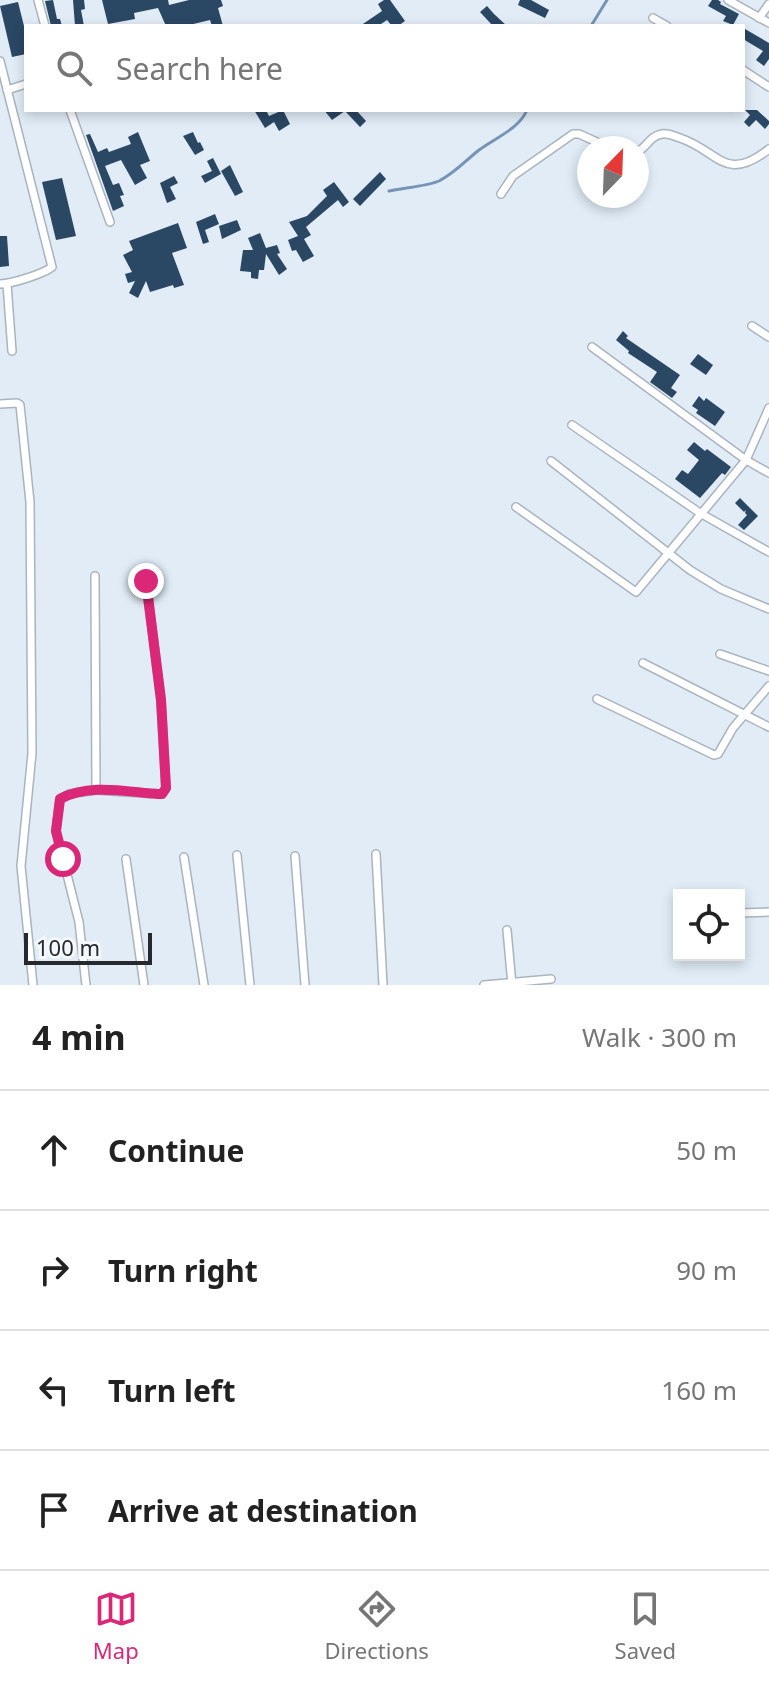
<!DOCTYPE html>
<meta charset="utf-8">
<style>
body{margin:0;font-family:"Noto Sans",sans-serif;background:#f6f6f6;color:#222}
.controls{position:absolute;right:24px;bottom:24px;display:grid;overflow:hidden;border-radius:0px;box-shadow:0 4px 12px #0003}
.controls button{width:72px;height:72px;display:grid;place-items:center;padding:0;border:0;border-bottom:2px solid #e0e0e0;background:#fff;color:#222;font:40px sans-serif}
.compass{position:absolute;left:577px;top:136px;width:72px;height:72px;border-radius:50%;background:#fff;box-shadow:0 4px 12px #0003;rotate:23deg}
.scale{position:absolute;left:24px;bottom:20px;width:128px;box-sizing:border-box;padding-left:8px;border:4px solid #262a2e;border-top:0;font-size:22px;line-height:28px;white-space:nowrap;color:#262a2e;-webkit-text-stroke:6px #f4f8fd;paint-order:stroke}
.stop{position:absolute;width:24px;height:24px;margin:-18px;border:6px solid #db2777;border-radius:50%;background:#fff}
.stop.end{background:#db2777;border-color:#fff;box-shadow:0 2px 8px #0008}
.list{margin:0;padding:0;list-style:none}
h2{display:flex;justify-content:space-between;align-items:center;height:104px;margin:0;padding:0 32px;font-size:34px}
h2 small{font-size:26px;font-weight:400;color:#767676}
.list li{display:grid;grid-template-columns:52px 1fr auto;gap:24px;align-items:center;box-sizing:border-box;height:120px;padding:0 32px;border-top:2px solid #e0e0e0}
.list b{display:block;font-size:30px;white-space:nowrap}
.list em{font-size:26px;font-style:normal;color:#767676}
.icon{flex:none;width:44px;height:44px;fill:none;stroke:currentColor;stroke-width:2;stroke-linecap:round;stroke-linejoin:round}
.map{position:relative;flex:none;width:769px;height:985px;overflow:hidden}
.search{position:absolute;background:#fff;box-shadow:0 4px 12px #0003;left:24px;right:24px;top:24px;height:88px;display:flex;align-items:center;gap:20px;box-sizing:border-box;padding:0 28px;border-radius:0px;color:#767676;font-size:30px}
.sheet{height:584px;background:#fff}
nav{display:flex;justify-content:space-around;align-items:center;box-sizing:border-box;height:112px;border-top:2px solid #e0e0e0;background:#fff;font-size:22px;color:#767676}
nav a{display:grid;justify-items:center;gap:4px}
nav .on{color:#db2777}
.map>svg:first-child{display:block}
</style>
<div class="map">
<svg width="769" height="985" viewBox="0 0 769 985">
<rect width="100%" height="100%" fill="#e1ecf7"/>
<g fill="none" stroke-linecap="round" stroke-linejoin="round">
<g stroke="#7695b6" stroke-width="3">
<path d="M591 26 607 0"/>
<path d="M389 191C402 188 428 186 439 181 455 173 465 161 479 150 495 138 519 129 527 110"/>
</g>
</g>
<g fill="#2a4764">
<path d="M53 0 57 19H60L62 26H51L45 1Z"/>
<path d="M73 0H84L85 9 81 10 84 26H75Z"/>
<path d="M102 0H168L169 5 189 0H221L223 6 218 8 223 26H212L210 20 185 26H166L158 8 134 13 135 19 108 24Z"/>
<path d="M384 0H390L405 21 398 26H392L387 20 378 26H360L382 11 378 4Z"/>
<path d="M520 0H531L549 10 545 18 518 5Z"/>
<path d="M712 0H718L721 2 720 4 739 14 733 25 723 21 726 16 708 6Z"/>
<path d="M18 2 26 34V54L12 57 0 6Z"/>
<path d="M487 6 494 14 507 26H493L480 12Z"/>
<path d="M745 29 769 43V59L764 66 756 60 763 51 743 39Z"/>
<path d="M254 110H266L269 116 283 110 290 124 279 131 274 122 265 128Z"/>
<path d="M324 110H356L366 121 360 127 345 111 332 120Z"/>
<path d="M745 110H757L769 121V124L765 129 756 120 749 127 744 122 750 115Z"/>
<path d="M138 132 150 161 140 165 147 178 135 185 121 160 105 166 113 185 119 183 124 195 120 196 124 206 113 211 86 135 90 134 98 152 107 148 109 152 131 144 128 137Z"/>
<path d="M193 132 198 143 200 142 204 150 195 155 183 136Z"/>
<path d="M213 158 221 174 205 183 201 176 212 171 207 161Z"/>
<path d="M230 165 243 192 235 196 221 171Z"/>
<path d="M380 172 386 179 360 206 353 199Z"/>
<path d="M174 176 178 183 170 187 176 199 167 203 160 183Z"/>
<path d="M62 178 76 236 56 240 42 182Z"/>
<path d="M334 182 349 202 343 207 338 200 306 227 311 235 304 239 314 256 303 262 296 250 292 251 288 240 298 236 289 222 307 216 327 196 323 190Z"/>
<path d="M215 214 219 224 205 230 209 242 203 244 196 222Z"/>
<path d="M237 220 241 230 222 239 219 226Z"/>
<path d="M178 223 187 248 172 253 184 285 174 288 173 285 150 292 146 281 138 298 129 293 135 281 128 283 125 274 132 272 123 255 133 250 129 241Z"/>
<path d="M260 233 266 248 277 245 280 253 277 254 287 269 279 275 266 254 264 270H259L258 279 251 278V272L240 271 243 250H253L248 238Z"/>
<path d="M0 236H7L9 266 0 267Z"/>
<path d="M623 331 628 336 626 338 680 375 671 388 677 392 672 398 650 382 657 372 628 353 629 351 616 340Z"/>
<path d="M698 354 713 365 706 375 690 364Z"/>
<path d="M699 396 704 401 706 398 725 412 715 426 696 413 698 410 692 406Z"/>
<path d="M694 442 705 451 707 449 731 467 725 475 722 473 700 498 675 479 682 470 688 474 699 460 687 450Z"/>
<path d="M740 498 758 516 744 530 738 525 747 515 745 513 746 510 744 512 735 503Z"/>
</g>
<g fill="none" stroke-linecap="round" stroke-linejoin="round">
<g stroke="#aab4bf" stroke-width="10">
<g id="street">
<path d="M38 0 45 26"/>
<path d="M728 0 769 23"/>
<path d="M653 18 667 26"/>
<path d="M759 18 769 4"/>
<path d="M0 61 52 267C43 274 11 284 0 284"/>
<path d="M743 70 769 87"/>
<path d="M7 90 26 84"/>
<path d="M70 110 110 222"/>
<path d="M637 152C647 148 649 136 662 134 668 133 674 136 680 138 719 151 725 184 769 149"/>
<path d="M501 194 513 176 573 134H579L610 148"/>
<path d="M7 284 12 351"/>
<path d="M752 326 769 337"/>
<path d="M592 347 746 460 769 473"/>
<path d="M0 404 17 403 20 405 30 502 32 753 21 866 33 985"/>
<path d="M572 425 700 513 769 552"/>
<path d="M551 461 690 570 721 589 769 609"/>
<path d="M516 507 636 592 746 460 769 408"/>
<path d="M720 654 769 671"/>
<path d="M643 663 769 727"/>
<path d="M597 699 714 755 718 754 733 728 769 686"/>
<path d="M96 790 158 794H162L166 788 161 700 146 581"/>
<path d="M376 854 383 985"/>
<path d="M237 855 250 985"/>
<path d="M295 856 305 985"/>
<path d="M184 857 204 985"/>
<path d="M126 859 144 985"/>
<path d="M739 913 769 912"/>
<path d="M507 930 512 985"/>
<path d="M86 985 79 922 56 831 60 799 69 794 96 790 95 576"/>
<path d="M484 985 551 979"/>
</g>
</g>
<use href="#street" stroke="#fff" stroke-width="7"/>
</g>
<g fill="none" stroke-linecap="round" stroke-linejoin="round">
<path stroke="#db2777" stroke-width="10" d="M63 859 56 831 60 799C89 783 127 792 158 794H162L166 788 161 700 146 581"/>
</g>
</svg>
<div class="controls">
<button><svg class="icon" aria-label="locate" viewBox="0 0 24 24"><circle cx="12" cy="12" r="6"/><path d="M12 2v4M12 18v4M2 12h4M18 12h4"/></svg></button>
</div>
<svg class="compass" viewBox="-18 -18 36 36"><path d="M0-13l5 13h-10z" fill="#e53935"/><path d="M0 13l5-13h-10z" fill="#767676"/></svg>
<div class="scale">100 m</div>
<div class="stop" style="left:63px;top:859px"></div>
<div class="stop end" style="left:146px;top:581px"></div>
<div class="search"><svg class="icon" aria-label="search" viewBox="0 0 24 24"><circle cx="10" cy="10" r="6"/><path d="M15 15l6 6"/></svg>Search here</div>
</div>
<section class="sheet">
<h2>4 min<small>Walk · 300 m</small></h2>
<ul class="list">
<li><svg class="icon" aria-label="ahead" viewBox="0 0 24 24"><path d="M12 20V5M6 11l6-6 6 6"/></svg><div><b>Continue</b></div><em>50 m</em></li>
<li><svg class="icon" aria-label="right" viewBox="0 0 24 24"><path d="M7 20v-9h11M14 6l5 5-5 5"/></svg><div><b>Turn right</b></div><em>90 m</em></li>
<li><svg class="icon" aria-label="left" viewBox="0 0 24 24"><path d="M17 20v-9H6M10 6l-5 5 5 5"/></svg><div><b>Turn left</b></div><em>160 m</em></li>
<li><svg class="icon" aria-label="arrive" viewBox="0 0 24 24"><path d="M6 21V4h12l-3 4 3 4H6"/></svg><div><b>Arrive at destination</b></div></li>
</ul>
</section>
<nav>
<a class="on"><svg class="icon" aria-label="map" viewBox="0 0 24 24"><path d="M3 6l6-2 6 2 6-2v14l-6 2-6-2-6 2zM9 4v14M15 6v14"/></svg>Map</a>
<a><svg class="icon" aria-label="directions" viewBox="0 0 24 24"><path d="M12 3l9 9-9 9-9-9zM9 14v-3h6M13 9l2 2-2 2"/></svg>Directions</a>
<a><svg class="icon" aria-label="saved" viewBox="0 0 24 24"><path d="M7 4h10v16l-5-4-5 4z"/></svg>Saved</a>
</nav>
